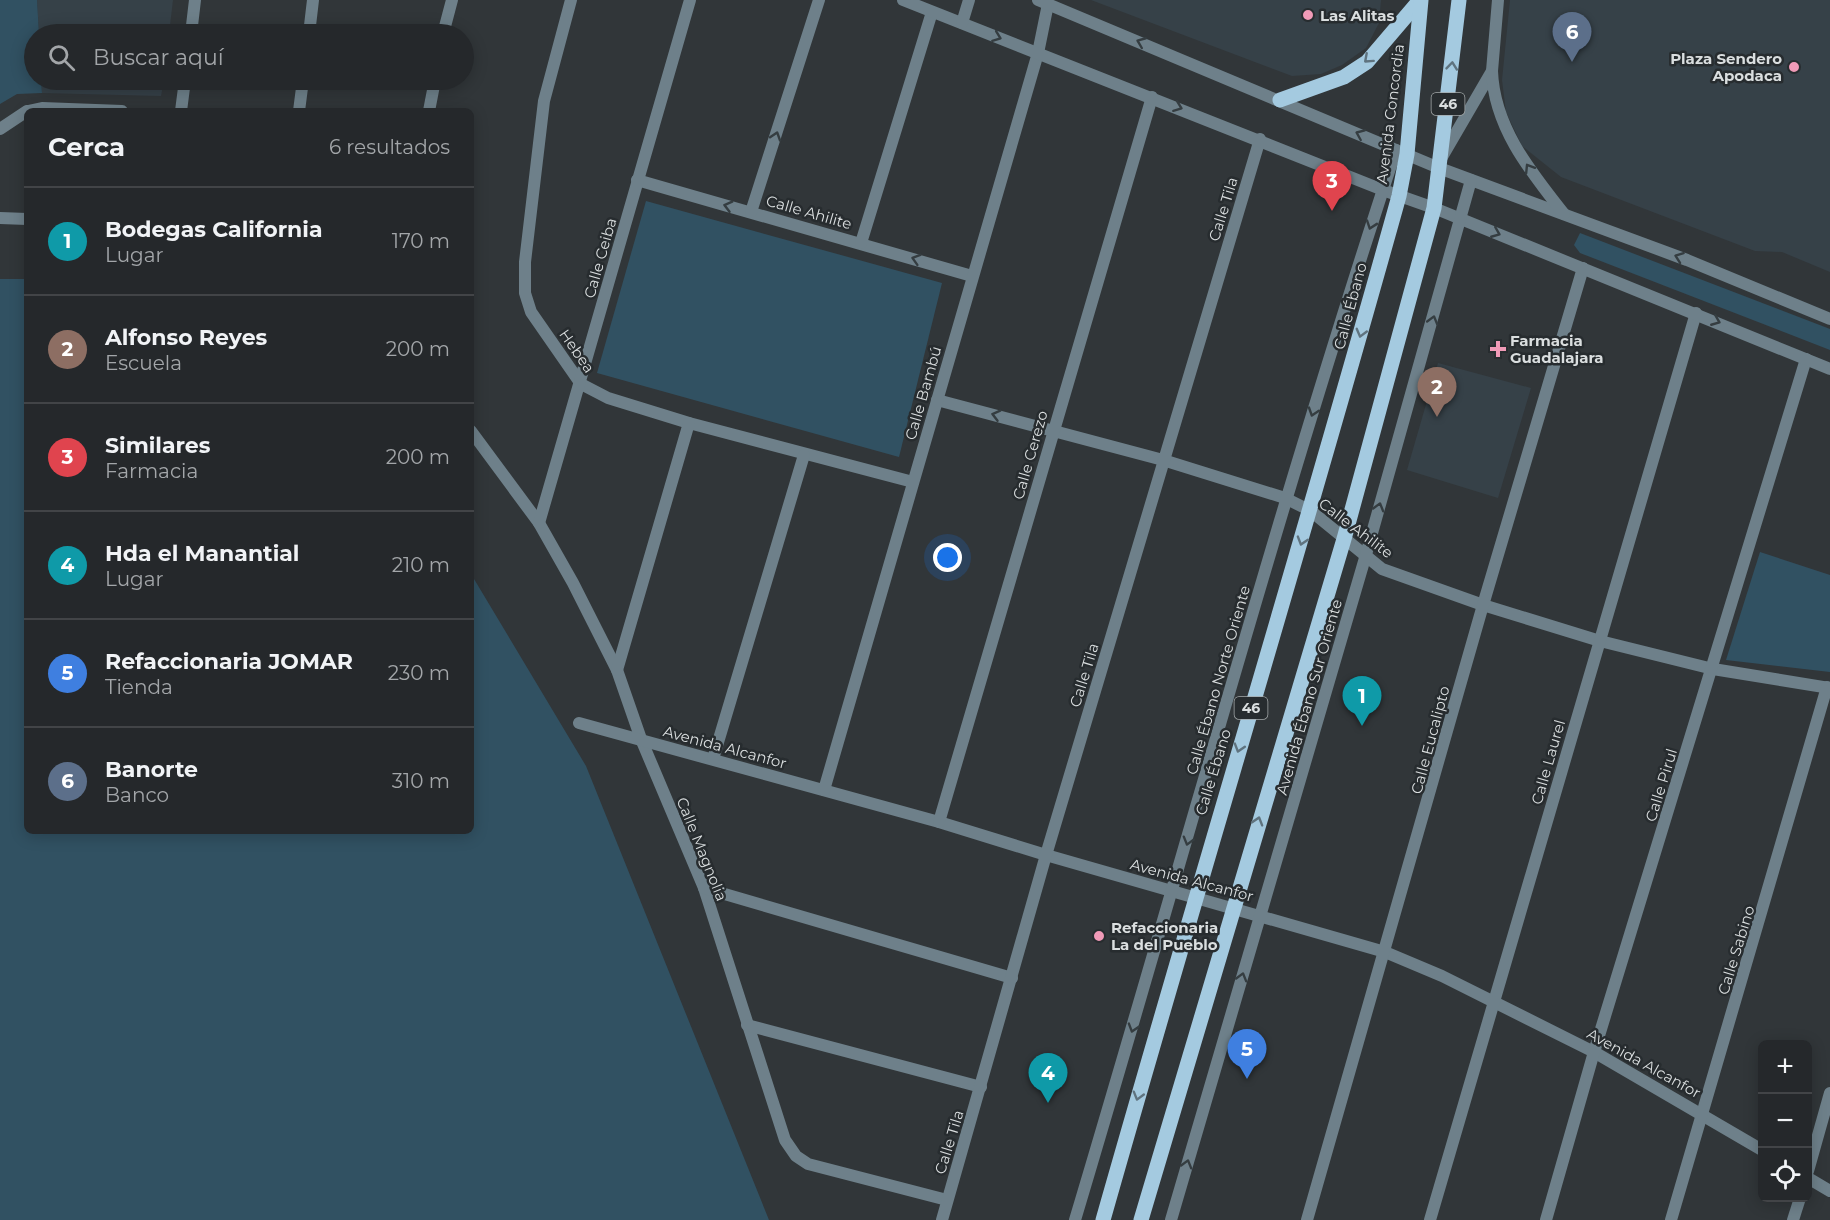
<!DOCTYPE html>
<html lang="es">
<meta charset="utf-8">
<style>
body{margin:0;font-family:Montserrat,sans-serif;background:#2d3033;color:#f1f3f6}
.controls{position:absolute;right:18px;bottom:18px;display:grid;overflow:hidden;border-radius:9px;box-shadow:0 3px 15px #0003}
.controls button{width:54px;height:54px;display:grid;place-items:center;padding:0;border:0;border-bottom:2px solid #424447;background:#25282b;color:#f1f3f6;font:30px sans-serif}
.you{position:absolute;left:948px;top:558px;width:21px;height:21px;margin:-15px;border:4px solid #fff;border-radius:50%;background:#1a73e8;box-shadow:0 0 0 9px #1a73e833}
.badge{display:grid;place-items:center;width:39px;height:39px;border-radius:50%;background:#8bbbb9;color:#fff;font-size:20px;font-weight:700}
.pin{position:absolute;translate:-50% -50px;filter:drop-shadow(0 2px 3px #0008)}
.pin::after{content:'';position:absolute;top:32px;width:21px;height:18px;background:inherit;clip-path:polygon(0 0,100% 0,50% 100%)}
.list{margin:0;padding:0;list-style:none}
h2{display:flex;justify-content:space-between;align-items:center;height:78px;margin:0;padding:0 24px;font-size:26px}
h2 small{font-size:20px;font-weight:400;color:#a3a6a9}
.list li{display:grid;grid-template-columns:39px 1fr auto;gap:18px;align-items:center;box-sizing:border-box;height:108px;padding:0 24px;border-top:2px solid #424447}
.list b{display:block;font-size:22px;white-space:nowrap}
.list p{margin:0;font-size:20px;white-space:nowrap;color:#a3a6a9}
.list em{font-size:20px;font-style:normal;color:#a3a6a9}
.icon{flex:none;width:33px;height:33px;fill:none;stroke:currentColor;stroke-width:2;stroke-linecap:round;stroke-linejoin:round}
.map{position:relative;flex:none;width:1830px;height:1220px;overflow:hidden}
.search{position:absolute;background:#25282b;box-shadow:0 3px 15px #0003;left:24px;top:24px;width:450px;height:66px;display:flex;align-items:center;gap:15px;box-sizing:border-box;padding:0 21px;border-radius:33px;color:#a3a6a9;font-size:22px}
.panel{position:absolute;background:#25282b;box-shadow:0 3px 15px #0003;left:24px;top:108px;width:450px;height:726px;border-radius:9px}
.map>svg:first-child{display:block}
</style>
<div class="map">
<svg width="1830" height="1220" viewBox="0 0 1830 1220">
<rect width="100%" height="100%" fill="#313639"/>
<g fill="#364148">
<path d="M37 0H173L169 34H39Z"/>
<path d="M1091 0H1381L1379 23 1366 48 1342 65 1321 74 1292 76Z"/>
<path d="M1510 0H1830V272L1782 252 1755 251 1561 177 1522 146 1506 112 1502 80Z"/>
<path d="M41 80H164L161 96 42 93Z"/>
<path d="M1438 363 1531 388 1498 498 1407 470Z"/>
</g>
<g fill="#315162">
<path d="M0 0H37L39 34H34V80H41L42 93 17 94 0 104Z"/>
<path d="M646 201 942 283 899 457 597 373Z"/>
<path d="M1580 233 1830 329V350L1580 253 1574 245Z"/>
<path d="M0 279H27V831H471V574L586 766 769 1220H0Z"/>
<path d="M1760 552 1830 575V672L1726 660Z"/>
</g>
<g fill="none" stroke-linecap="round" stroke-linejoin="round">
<g stroke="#6e808a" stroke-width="12">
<path d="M571 0 544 101 525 262V293L531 312 581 384 608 398 689 423 913 482"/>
<path d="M191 34 195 0"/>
<path d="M309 34 313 0"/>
<path d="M443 34 452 0"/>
<path d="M28 111 42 108 122 111"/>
<path d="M181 111 185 80"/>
<path d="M299 111 303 80"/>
<path d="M429 111 435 80"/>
<path d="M0 129 27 111"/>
<path d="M1442 157 1492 71 1498 0"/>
<path d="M637 180 972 276"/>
<path d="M751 212 819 0"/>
<path d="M0 218 27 219"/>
<path d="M861 243 932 12"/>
<path d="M937 400 1163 460 1285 498 1311 511 1382 569 1483 605 1600 641 1713 669 1830 688"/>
<path d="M471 431 539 523 573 583 617 670 641 739 704 888 785 1140 796 1156 808 1164 947 1200"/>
<path d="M539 523 690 0"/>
<path d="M617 670 689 423"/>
<path d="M579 723 939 822 1046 855 1385 952 1442 976 1594 1052 1762 1150"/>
<path d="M713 759 804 455"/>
<path d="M824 790 1038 53 1048 4"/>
<path d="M939 822 1152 97"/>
<path d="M704 888 1012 978"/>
<path d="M747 1025 981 1087"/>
<path d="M1808 1171 1830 1093"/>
<path d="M1808 1178 1830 1191"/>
<path d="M942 1220 1046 855 1260 139"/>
<path d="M1307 1220 1483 605 1583 268"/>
<path d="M1430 1220 1696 313"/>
<path d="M1546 1220 1594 1052 1806 359"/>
<path d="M1671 1220 1827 687"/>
<path d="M1793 1220 1800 1198"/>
</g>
<g stroke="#6e808a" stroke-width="12">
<path d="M903 0 1383 190 1434 208 1830 369"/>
<path d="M1038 0 1439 168 1687 260 1830 319"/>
<path d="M962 23 969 0"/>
<path d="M1492 71C1494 127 1530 171 1564 214"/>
<path d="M1075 1220C1182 863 1279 504 1396 150"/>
<path d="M1171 1220 1365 558 1471 180"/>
</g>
<g stroke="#a4cae0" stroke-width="15">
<path d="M1280 100 1344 77 1367 62 1420 0"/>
<path d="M1103 1220C1200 878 1304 538 1399 196L1407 154 1421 0"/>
<path d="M1141 1220 1344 539 1434 208 1459 0"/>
</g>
</g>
<defs><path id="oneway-chevron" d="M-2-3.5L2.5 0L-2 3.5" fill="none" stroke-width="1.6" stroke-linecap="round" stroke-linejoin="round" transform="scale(1.5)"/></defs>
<g stroke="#353d41">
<use href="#oneway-chevron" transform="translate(997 37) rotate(21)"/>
<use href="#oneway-chevron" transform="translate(1141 42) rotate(-158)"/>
<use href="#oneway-chevron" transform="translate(1178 107) rotate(21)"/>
<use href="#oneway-chevron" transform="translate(1360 134) rotate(-157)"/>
<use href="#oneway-chevron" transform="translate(776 136) rotate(-72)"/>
<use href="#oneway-chevron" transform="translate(1529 168) rotate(-122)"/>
<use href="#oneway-chevron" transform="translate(728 206) rotate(-165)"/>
<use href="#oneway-chevron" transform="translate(1371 225) rotate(109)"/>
<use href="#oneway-chevron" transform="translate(1496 233) rotate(22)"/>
<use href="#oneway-chevron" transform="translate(1679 257) rotate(-160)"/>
<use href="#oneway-chevron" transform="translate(916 259) rotate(-163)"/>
<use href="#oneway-chevron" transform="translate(1433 320) rotate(-74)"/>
<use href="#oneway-chevron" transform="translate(1716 321) rotate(22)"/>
<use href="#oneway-chevron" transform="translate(1313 412) rotate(108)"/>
<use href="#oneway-chevron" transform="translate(996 415) rotate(-165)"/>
<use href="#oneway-chevron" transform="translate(1379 507) rotate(-74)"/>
<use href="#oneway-chevron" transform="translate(1188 841) rotate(106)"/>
<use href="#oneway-chevron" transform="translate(1242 977) rotate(-74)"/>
<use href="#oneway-chevron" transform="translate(1133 1028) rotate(107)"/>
<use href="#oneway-chevron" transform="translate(1187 1164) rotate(-74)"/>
</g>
<g stroke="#5f737f">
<use href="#oneway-chevron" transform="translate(1368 59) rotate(138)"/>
<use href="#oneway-chevron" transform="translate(1452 66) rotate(-84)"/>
<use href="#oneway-chevron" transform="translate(1361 333) rotate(105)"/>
<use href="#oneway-chevron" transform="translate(1302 541) rotate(107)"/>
<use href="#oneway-chevron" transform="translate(1239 748) rotate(107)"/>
<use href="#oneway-chevron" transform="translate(1258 821) rotate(-73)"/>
<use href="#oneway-chevron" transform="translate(1138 1096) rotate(106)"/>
</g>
<g fill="#f09ab7" stroke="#272c2f" stroke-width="2">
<circle cx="1308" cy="15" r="6"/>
<circle cx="1794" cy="67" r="6"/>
<path d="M1495 340h6v6h6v6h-6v6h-6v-6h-6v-6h6z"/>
<circle cx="1099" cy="936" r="6"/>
</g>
<g text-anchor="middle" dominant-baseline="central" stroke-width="5" stroke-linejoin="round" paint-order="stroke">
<g fill="#272c2f" stroke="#a4a9aa" stroke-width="1.5">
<rect x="1431.5" y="93" width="33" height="22" rx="4.5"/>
<rect x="1234.5" y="697" width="33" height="22" rx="4.5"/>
</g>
<g font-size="14" font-weight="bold" fill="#dadedf">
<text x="1448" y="104">46</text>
<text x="1251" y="708">46</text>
</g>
<g font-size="15" font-weight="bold" fill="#dadedf" stroke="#272c2f" text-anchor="start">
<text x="1320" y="15">Las Alitas</text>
<text x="1782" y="58" text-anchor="end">Plaza Sendero<tspan x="1782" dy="17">Apodaca</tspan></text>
<text x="1510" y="340">Farmacia<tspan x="1510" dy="17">Guadalajara</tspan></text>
<text x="1111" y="927">Refaccionaria<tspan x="1111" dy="17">La del Pueblo</tspan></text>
</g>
<g font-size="15" fill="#dadedf" stroke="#272c2f">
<text transform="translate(1390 114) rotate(-83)">Avenida Concordia</text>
<text transform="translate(1223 209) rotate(-73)">Calle Tila</text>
<text transform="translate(809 212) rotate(16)">Calle Ahilite</text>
<text transform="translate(600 258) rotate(-74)">Calle Ceiba</text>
<text transform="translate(1350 306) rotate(-75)">Calle Ébano</text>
<text transform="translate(577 351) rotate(55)">Hebea</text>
<text transform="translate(923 393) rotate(-74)">Calle Bambú</text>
<text transform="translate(1030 455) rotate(-74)">Calle Cerezo</text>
<text transform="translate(1356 528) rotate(37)">Calle Ahilite</text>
<text transform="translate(1084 675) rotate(-73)">Calle Tila</text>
<text transform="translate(1218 680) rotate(-74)">Calle Ébano Norte Oriente</text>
<text transform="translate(1309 697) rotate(-74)">Avenida Ébano Sur Oriente</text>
<text transform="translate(1430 740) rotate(-75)">Calle Eucalipto</text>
<text transform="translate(725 747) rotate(15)">Avenida Alcanfor</text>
<text transform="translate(1548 762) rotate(-74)">Calle Laurel</text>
<text transform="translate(1213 772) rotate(-73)">Calle Ébano</text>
<text transform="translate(1661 785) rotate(-73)">Calle Pirul</text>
<text transform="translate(702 849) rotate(68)">Calle Magnolia</text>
<text transform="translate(1192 880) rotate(15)">Avenida Alcanfor</text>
<text transform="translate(1736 950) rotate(-73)">Calle Sabino</text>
<text transform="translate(1644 1063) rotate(29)">Avenida Alcanfor</text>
<text transform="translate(949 1142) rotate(-73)">Calle Tila</text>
</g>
</g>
</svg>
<div class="controls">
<button>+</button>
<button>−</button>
<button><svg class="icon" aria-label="locate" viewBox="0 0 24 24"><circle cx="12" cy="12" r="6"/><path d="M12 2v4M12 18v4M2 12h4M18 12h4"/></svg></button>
</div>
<div class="you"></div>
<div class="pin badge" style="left:1362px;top:726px;background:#0f9aa8">1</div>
<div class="pin badge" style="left:1437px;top:417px;background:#8d6e63">2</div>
<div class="pin badge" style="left:1332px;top:211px;background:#e0444e">3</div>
<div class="pin badge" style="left:1048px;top:1103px;background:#0f9aa8">4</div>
<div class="pin badge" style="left:1247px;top:1079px;background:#3f7fe0">5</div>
<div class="pin badge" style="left:1572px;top:62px;background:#5c6f8a">6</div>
<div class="search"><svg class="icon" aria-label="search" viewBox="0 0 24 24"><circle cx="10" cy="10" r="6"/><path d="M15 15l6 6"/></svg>Buscar aquí</div>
<section class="panel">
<h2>Cerca<small>6 resultados</small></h2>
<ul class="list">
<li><span class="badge" style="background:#0f9aa8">1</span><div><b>Bodegas California</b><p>Lugar</p></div><em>170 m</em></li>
<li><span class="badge" style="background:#8d6e63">2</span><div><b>Alfonso Reyes</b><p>Escuela</p></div><em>200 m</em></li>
<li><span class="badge" style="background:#e0444e">3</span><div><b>Similares</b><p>Farmacia</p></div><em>200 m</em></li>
<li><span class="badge" style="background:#0f9aa8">4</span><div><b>Hda el Manantial</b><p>Lugar</p></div><em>210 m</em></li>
<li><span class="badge" style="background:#3f7fe0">5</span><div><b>Refaccionaria JOMAR</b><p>Tienda</p></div><em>230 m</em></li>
<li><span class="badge" style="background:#5c6f8a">6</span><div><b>Banorte</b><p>Banco</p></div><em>310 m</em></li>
</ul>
</section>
</div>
